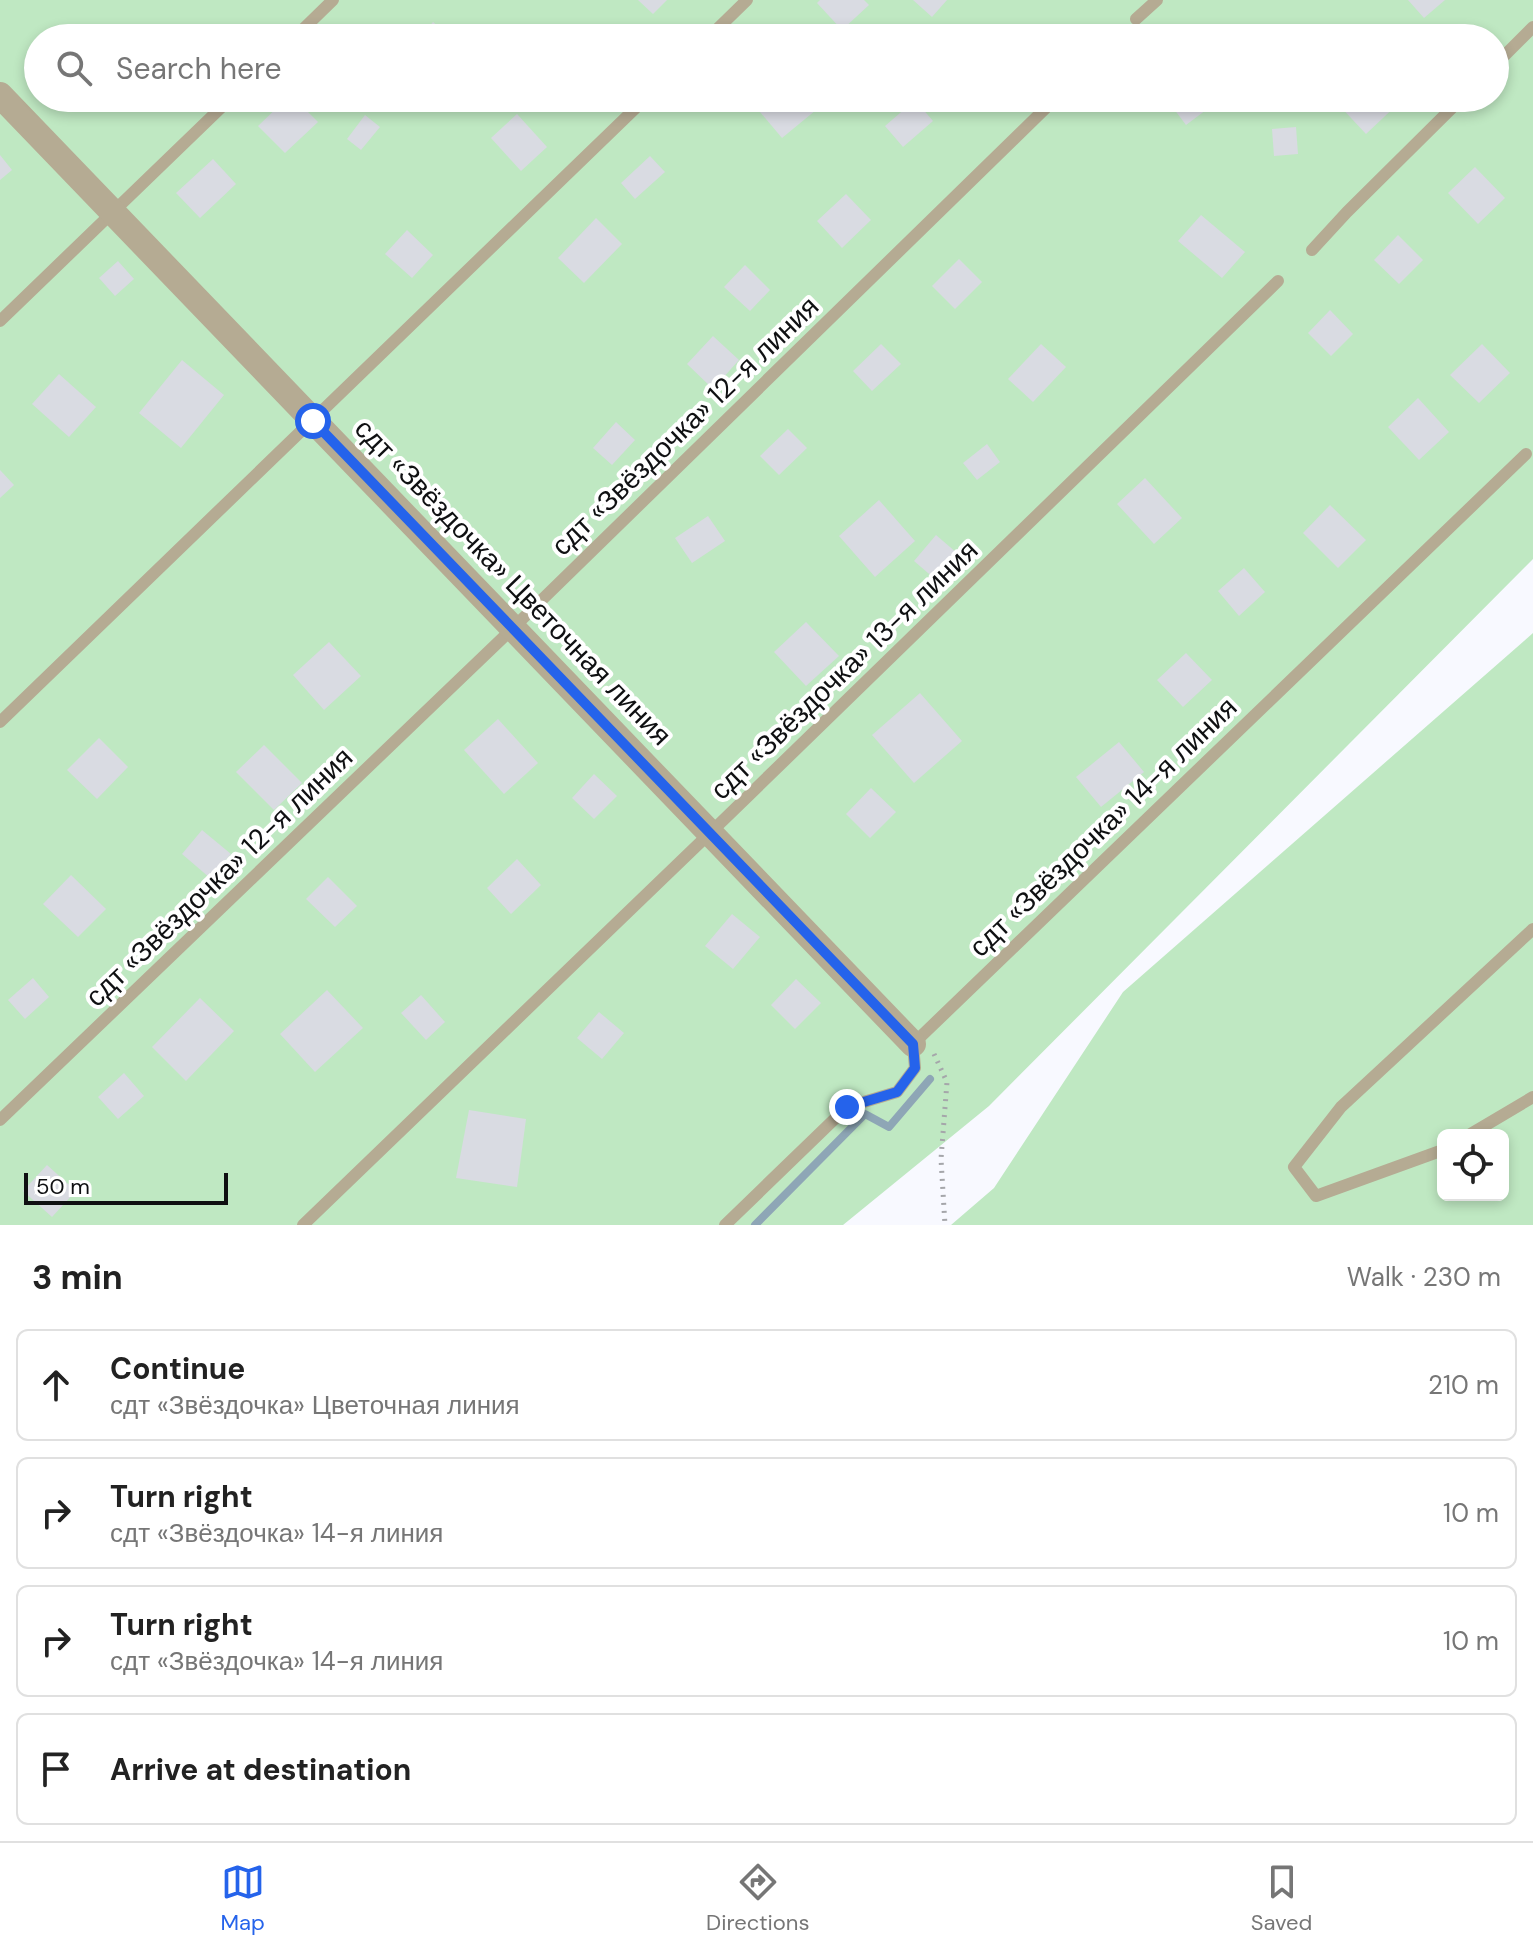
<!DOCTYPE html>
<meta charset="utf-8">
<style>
body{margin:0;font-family:"DM Sans",sans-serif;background:#f6f6f6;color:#222}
.controls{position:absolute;right:24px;bottom:24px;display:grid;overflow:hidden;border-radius:12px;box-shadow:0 4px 12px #0003}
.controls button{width:72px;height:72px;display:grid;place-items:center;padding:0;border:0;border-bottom:2px solid #e0e0e0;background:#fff;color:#222;font:40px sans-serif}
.scale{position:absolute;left:24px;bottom:20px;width:204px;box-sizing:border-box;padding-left:8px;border:4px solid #0f1012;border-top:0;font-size:22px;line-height:28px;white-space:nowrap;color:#0f1012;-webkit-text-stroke:6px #fff;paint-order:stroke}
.stop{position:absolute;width:24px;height:24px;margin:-18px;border:6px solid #2563eb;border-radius:50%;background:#fff}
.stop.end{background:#2563eb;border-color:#fff;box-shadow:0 2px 8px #0008}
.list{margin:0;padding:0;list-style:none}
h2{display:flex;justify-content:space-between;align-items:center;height:104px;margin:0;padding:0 32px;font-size:34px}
h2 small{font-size:26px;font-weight:400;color:#767676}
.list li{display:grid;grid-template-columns:52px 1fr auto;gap:24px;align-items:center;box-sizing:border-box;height:112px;margin:0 16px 16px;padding:0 16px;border:2px solid #e0e0e0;border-radius:12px}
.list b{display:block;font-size:30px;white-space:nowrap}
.list p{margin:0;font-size:26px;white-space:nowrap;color:#767676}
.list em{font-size:26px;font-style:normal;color:#767676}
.icon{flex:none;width:44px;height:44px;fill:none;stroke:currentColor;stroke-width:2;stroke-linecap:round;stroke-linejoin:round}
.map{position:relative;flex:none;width:1533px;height:1225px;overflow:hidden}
.search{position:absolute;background:#fff;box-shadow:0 4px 12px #0003;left:24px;right:24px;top:24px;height:88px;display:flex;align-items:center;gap:20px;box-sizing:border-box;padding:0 28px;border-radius:44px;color:#767676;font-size:30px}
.sheet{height:616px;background:#fff}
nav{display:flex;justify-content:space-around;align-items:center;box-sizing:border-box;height:112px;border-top:2px solid #e0e0e0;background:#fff;font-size:22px;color:#767676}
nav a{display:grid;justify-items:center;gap:4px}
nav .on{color:#2563eb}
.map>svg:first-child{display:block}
</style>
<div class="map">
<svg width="1533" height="1225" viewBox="0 0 1533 1225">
<rect width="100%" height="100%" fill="#f8f9ff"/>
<g fill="#bfe8c2" fill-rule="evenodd">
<path d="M0 0H1533V559L989 1106 843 1225H0ZM38 38H1495V98H38Z"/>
<path d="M1533 633V1225H951L994 1188 1123 992ZM1443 1135H1503V1195H1443Z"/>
</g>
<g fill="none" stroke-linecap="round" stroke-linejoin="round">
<path stroke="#8ea6b6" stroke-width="8" d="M755 1225 865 1114 889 1127 930 1079"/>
</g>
<g fill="#d9dbe2">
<path d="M638 0H667L653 14Z"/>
<path d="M820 0H864L869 5 842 30 817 3Z"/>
<path d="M913 0H947L932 17Z"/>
<path d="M1408 0H1445L1424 18Z"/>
<path d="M433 22 452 38H420Z"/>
<path d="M123 27 133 38H110Z"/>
<path d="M287 98H294L318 122 285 153 258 126Z"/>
<path d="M776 98H806L816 110 782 138 760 112Z"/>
<path d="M1171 98H1203L1210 107 1186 125 1168 101Z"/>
<path d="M1342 98H1398L1401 101 1366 134 1337 103Z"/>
<path d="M915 100 933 121 903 147 885 126Z"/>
<path d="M517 114 547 147 521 171 491 138Z"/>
<path d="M365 115 380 127 361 150 347 139Z"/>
<path d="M1296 127 1298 154 1274 156 1272 129Z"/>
<path d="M0 155 12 170 0 180Z"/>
<path d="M650 156 665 172 635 199 621 183Z"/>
<path d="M213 159 236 184 200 218 176 193Z"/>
<path d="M1475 167 1505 198 1478 224 1448 193Z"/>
<path d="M846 194 871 220 842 248 817 221Z"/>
<path d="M1201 215 1245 252 1222 278 1178 241Z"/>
<path d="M596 218 622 244 584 283 558 258Z"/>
<path d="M407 230 433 255 412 278 385 254Z"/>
<path d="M1398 235 1423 260 1399 284 1374 260Z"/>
<path d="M959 259 982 282 955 309 932 286Z"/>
<path d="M118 261 134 279 115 296 99 278Z"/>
<path d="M745 265 770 290 750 311 724 287Z"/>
<path d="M1330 310 1353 334 1331 356 1308 333Z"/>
<path d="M713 336 739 360 713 389 687 364Z"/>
<path d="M881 344 901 364 872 391 853 371Z"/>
<path d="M1041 344 1066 367 1033 402 1008 379Z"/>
<path d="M1482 344 1510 373 1479 403 1450 375Z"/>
<path d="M182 360 224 395 181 448 139 413Z"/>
<path d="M59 374 96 407 69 437 32 404Z"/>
<path d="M1418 398 1449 432 1419 460 1388 427Z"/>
<path d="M616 422 635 440 612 465 593 448Z"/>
<path d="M788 429 807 448 779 475 760 456Z"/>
<path d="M987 444 1000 462 977 480 963 463Z"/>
<path d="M0 470 14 485 0 498Z"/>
<path d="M1145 478 1182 518 1154 544 1117 504Z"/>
<path d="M879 500 915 541 875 577 839 536Z"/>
<path d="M1330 505 1366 540 1338 568 1303 533Z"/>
<path d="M708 516 725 541 692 563 675 538Z"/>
<path d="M936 535 957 553 935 579 914 561Z"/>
<path d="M1244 568 1265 592 1239 616 1218 591Z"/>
<path d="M806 622 839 656 806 686 774 652Z"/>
<path d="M329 642 361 676 324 710 293 675Z"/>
<path d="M1186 653 1212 680 1183 707 1157 680Z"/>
<path d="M920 693 962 741 914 783 872 735Z"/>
<path d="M498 719 538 763 504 794 464 750Z"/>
<path d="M99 738 128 767 97 799 67 770Z"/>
<path d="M1119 742 1144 772 1101 807 1076 777Z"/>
<path d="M264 745 302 783 274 810 236 772Z"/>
<path d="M594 774 617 796 594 819 572 798Z"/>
<path d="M871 788 896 812 870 838 846 814Z"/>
<path d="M202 830 231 854 210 878 182 854Z"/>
<path d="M517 859 541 885 511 914 487 888Z"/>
<path d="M71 875 106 909 78 937 43 904Z"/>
<path d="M328 877 357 906 335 927 306 899Z"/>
<path d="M732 914 760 937 733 969 705 946Z"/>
<path d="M33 978 49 997 25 1019 8 1000Z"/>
<path d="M796 979 821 1003 795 1029 771 1005Z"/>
<path d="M327 990 363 1028 315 1072 280 1034Z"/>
<path d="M421 995 445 1022 426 1040 401 1013Z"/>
<path d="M200 998 234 1031 186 1081 152 1047Z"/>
<path d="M599 1012 624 1033 602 1059 577 1038Z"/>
<path d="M124 1073 144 1096 118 1119 98 1097Z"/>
<path d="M469 1110 526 1119 517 1187 456 1178Z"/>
<path d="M47 1165 76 1191 52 1217 23 1191Z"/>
</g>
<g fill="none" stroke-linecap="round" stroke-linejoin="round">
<path stroke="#a5a6aa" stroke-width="5" stroke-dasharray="2 6" stroke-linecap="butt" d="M934 1054 947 1082 941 1159 945 1225"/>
<g stroke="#b5ab93" stroke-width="12">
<path d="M1136 19 1157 0"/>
<path d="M294 38 333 0"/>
<path d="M708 38 747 0"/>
<path d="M1495 65 1533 27"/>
<path d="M1312 250 1347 212 1462 98"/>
<path d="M0 321 231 98"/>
<path d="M0 722 646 98"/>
<path d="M0 1120 513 628 1056 98"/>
<path d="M1469 1135 1533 1097"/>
<path d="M1443 1150 1316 1196 1294 1167 1341 1107 1533 929"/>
<path d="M303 1225 710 833 1278 281"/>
<path d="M725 1225 847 1107 897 1092 915 1068 913 1044 1526 454"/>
</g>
<path stroke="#b5ab93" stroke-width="26" d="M0 95 913 1044"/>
</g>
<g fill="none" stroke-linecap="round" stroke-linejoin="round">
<path stroke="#2563eb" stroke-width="10" d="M313 421 913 1044 915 1068 897 1092 847 1107"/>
</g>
<g text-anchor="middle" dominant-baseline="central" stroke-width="8" stroke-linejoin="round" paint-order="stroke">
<g font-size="28" fill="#0f1012" stroke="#fff">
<text transform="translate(685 426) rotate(-44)">сдт «Звёздочка» 12-я линия</text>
<text transform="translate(513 582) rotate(46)">сдт «Звёздочка» Цветочная линия</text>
<text transform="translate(844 670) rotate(-44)">сдт «Звёздочка» 13-я линия</text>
<text transform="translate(1103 827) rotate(-44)">сдт «Звёздочка» 14-я линия</text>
<text transform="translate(219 877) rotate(-44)">сдт «Звёздочка» 12-я линия</text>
</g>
</g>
</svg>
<div class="controls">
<button><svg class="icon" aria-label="locate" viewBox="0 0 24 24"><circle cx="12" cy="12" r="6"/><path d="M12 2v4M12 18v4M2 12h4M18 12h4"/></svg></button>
</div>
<div class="scale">50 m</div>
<div class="stop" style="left:313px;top:421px"></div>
<div class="stop end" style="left:847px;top:1107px"></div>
<div class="search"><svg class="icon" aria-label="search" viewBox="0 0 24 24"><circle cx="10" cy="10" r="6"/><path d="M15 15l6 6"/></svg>Search here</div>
</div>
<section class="sheet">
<h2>3 min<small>Walk · 230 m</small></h2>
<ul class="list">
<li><svg class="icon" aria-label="ahead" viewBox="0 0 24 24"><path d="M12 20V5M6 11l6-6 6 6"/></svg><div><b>Continue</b><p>сдт «Звёздочка» Цветочная линия</p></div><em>210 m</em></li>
<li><svg class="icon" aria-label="right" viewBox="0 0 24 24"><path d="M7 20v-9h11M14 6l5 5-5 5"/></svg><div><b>Turn right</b><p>сдт «Звёздочка» 14-я линия</p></div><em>10 m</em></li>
<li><svg class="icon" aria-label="right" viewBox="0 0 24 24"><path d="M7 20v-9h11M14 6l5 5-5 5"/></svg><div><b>Turn right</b><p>сдт «Звёздочка» 14-я линия</p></div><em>10 m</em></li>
<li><svg class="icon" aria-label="arrive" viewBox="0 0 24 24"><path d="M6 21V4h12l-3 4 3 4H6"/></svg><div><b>Arrive at destination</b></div></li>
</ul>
</section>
<nav>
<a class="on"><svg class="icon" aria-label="map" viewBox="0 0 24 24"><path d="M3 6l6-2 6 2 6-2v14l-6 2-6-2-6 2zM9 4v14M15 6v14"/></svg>Map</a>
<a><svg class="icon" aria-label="directions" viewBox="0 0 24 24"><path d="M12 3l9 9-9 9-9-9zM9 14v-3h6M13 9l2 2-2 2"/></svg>Directions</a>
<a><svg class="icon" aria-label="saved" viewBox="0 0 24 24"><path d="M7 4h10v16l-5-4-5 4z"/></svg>Saved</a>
</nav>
